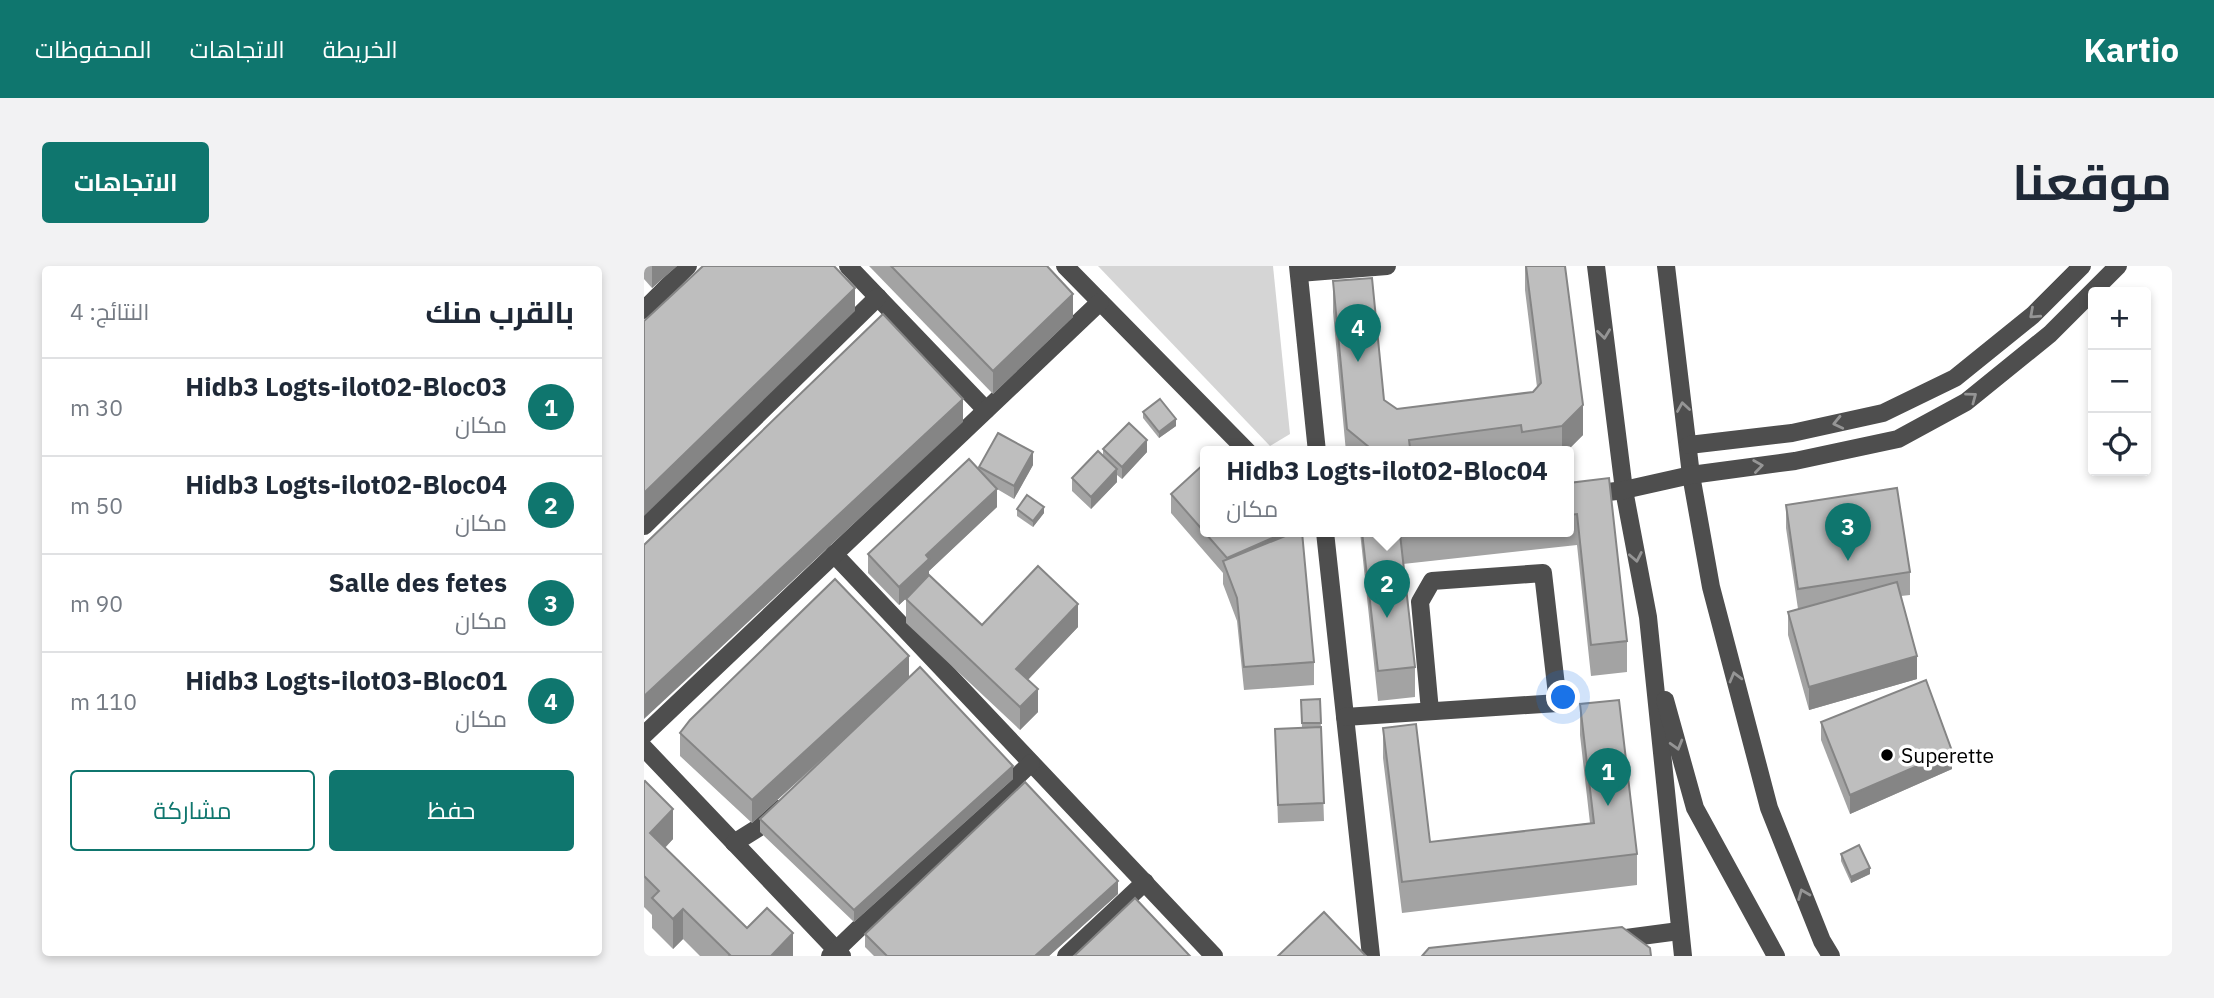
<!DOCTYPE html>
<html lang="ar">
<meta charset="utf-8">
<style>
body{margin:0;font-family:"IBM Plex Sans",Cairo,sans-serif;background:#f2f2f3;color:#1f2937;direction:rtl}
.controls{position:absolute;right:21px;top:21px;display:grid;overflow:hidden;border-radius:7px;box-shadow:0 4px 10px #0003}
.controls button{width:63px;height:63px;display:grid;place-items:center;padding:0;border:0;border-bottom:2px solid #e0e1e3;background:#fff;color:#1f2937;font:35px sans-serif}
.you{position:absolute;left:920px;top:432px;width:24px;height:24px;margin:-18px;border:5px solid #fff;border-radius:50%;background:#1a73e8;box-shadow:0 0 0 10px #1a73e833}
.badge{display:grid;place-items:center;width:46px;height:46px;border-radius:50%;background:#0f766e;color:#fff;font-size:23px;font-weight:700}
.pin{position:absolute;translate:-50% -58px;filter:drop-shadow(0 2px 4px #0008)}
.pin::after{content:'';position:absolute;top:37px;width:24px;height:21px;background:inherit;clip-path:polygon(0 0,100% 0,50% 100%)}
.popup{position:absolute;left:556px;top:180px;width:374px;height:91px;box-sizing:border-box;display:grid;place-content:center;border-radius:7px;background:#fff;filter:drop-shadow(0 2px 5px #0005);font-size:23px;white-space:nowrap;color:#747a83}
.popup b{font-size:26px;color:#1f2937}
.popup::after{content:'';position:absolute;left:50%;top:100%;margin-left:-14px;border:14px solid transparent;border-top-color:#fff}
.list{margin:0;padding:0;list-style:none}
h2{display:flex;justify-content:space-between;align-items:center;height:91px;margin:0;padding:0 28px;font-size:30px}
h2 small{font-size:23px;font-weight:400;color:#747a83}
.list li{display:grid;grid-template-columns:46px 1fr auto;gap:21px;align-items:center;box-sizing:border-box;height:98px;padding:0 28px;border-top:2px solid #e0e1e3}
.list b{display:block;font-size:26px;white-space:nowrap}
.list p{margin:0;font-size:23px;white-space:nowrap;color:#747a83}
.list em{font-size:23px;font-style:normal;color:#747a83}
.actions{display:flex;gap:14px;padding:21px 28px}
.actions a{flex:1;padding:16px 0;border:2px solid #0f766e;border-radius:7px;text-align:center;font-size:24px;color:#0f766e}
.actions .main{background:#0f766e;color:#fff}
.icon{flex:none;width:38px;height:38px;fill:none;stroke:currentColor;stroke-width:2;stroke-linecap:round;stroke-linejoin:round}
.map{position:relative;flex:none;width:1528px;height:690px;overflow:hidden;direction:ltr;border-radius:7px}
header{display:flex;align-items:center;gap:42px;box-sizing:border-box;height:98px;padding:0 35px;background:#0f766e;color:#fff}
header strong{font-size:33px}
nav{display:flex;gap:38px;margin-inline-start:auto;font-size:24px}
.intro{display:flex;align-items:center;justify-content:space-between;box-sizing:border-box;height:168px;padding:0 42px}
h1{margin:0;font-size:49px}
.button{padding:18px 32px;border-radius:7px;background:#0f766e;color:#fff;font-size:24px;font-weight:700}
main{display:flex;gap:42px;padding:0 42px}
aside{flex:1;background:#fff;border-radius:7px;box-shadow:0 4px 10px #0003}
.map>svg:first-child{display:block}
</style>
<header>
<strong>Kartio</strong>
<nav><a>الخريطة</a><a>الاتجاهات</a><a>المحفوظات</a></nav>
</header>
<div class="intro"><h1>موقعنا</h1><a class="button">الاتجاهات</a></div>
<main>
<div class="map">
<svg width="1528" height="690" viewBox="0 0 1528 690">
<rect width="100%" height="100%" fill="#fff"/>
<path fill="#d5d5d5" d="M454 0H629L646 168 626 180Z"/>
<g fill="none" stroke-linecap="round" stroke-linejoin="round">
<g stroke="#4e4e4e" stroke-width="18">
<path d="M204 0 342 144"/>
<path d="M421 0 604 186"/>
<path d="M654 0 673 186"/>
<path d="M952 0 980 224 1004 351 1039 690"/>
<path d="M1022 0 1047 209 1067 321 1125 542 1178 675 1187 690"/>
<path d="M655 7 743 0"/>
<path d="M0 44 44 0"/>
<path d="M1045 179 1148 167 1239 147 1311 112 1389 49 1438 0"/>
<path d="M925 231 980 224 1047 209 1151 195 1254 173 1322 136 1406 68 1474 0"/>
<path d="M0 260 234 31"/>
<path d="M681 266 727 690"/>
<path d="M190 288 570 690"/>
<path d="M1021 434 1051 542 1132 690"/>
<path d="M701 451 914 437 899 307 788 315 776 336 786 445"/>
<path d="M0 469 456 36"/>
<path d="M0 482 198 690"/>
<path d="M90 577 114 562 134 543"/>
<path d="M967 674 1035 665"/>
<path d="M186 690 387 497"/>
<path d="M422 690 501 616"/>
</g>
</g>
<g fill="#a3a3a3">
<path d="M0 0H33L8 22 0 13Z"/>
<path d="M225 0H403L429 51 349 128Z"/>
<path d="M881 0H921L939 169 922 186H702L689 46V15L740 134 753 143 889 126 893 121 881 24Z"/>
<path d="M499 146 532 160 515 172 499 152Z"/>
<path d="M459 183 503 186 478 213 473 209V216L447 243 428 225V212L459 190Z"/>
<path d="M389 199 370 233 353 223V241L285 305V309L338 359 434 361 384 414 394 446 376 464 262 357V333L268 327 255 339 224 307V288L335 203V201Z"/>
<path d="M925 217 983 375V406L947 410 933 279 759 298 771 401V431L734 435 716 266H925Z"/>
<path d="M527 228 648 266 670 396V419L600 424 593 355 579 318V307L527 247Z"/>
<path d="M1142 239 1266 306V329L1257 330 1273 413 1165 444 1144 369V346L1154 343 1142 262Z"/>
<path d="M373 243 400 247 389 261 373 250Z"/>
<path d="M265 412 369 513 210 656 116 566V553L214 461 108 557 36 490V467Z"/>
<path d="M676 433 680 555 634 557 631 463 658 462 657 434Z"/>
<path d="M936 438 993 588V619L758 647 739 492V462L786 576 946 557 936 469Z"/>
<path d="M1177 456 1308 503 1206 548 1177 474Z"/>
<path d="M0 516 29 573 21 582 103 662 149 690H56L39 673 29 683 8 662V649L0 641Z"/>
<path d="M1197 588 1226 608 1207 617 1197 595Z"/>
<path d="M474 628 405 690H230L221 681V668Z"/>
</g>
<g fill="#858585">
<path d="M8 0H33L8 22Z"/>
<path d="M211 22V45L0 250V227Z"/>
<path d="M429 28V51L349 128V105Z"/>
<path d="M319 133V156L0 453V430Z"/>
<path d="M939 139V169L922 186H918V160Z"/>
<path d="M532 153V160L515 172V166Z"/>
<path d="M503 174V186L478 213V201Z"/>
<path d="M389 186V199L370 233V220Z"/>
<path d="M473 203V216L447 243V231Z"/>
<path d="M353 223V241L285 305V311L255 339V321L282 289Z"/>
<path d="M400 241V247L389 261V255Z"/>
<path d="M642 266H648V282L583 305V292Z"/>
<path d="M434 338V361L372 426V403Z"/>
<path d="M265 390V413L108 557V534Z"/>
<path d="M1273 390V413L1165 444V421Z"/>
<path d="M394 423V446L376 464V441Z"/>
<path d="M1308 485V503L1206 548V529Z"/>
<path d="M369 500V513L210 656V644Z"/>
<path d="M29 543V573L6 597V567Z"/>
<path d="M1226 602V608L1207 617V611Z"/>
<path d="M474 615V628L405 690H391Z"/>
<path d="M39 643V673L29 683V653Z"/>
<path d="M149 667V690H127Z"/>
</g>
<g fill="#bebebe" stroke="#858585" stroke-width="2">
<path d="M59 0H190L211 22 0 227V55Z"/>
<path d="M247 0H403L429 28 349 105Z"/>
<path d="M882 0H921L939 139 918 160 878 166 877 159 765 174 766 182 733 186H731L703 163 689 15 728 12 740 134 753 143 889 126 897 117Z"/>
<path d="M239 48 319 133 0 430V279Z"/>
<path d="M516 133 532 153 515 166 499 146Z"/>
<path d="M485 157 503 174 478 201 459 183Z"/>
<path d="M354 167 389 186 370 220 335 201Z"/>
<path d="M454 185 473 203 447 231 428 212Z"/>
<path d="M325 193 353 223 282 289 285 293 255 321 224 288Z"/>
<path d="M561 197V266H642L583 292 527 228Z"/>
<path d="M965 212 983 375 947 379 933 248 925 249V217Z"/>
<path d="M1253 222 1266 306 1154 323 1142 239Z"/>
<path d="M383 229 400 241 389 255 373 243Z"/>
<path d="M651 266H658L670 396 600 401 593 332 579 295Z"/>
<path d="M718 266H770L756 268 771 401 734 405Z"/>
<path d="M394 300 434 338 372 403 394 423 376 441 262 333 285 309 338 359Z"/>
<path d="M191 313 265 390 108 534 36 467 46 454Z"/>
<path d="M1253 316 1273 390 1165 421 1144 346Z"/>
<path d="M276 401 369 500 210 644 116 553Z"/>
<path d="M1282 414 1308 485 1206 529 1177 456Z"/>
<path d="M676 433 677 457H658L657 434Z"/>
<path d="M975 434 993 588 758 616 739 462 772 458 786 576 950 557 936 438Z"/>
<path d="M677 461 680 537 634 539 631 463Z"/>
<path d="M1 515 29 543 6 567 103 662 123 642 149 667 127 690H85L86 689 39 643 29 653 8 632 15 625 0 610V516Z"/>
<path d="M381 516 474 615 391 690H243L221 668Z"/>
<path d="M1215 579 1226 602 1207 611 1197 588Z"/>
<path d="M491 632 546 690H430Z"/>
<path d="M680 646 722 690H634Z"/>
<path d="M978 661 1006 682 1007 690H778L785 682Z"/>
</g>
<defs><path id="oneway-chevron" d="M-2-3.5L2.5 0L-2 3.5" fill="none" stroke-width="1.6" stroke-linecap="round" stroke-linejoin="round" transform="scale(1.75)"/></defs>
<g stroke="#959595">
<use href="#oneway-chevron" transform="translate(1390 48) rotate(138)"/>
<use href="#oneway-chevron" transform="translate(960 68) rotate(83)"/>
<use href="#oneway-chevron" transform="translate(1328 131) rotate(-37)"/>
<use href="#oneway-chevron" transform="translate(1039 141) rotate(-99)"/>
<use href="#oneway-chevron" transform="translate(1194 157) rotate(167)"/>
<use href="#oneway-chevron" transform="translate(1114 200) rotate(-8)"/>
<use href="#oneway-chevron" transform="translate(992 291) rotate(79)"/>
<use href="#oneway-chevron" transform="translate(1091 411) rotate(-105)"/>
<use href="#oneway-chevron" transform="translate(1033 479) rotate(74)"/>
<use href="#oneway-chevron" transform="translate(1159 628) rotate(-112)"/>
</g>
<circle fill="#000" stroke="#fff" stroke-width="2.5" cx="1243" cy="489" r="7"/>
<g text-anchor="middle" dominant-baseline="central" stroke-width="7" stroke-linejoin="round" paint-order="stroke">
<g font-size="21" fill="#000" stroke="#fff" text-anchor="start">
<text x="1257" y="489">Superette</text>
</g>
</g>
</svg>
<div class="controls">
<button>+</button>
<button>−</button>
<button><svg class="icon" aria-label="locate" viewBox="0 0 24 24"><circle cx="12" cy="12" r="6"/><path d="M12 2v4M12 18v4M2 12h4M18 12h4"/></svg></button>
</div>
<div class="you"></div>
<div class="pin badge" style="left:964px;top:540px">1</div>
<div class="pin badge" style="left:743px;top:352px">2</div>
<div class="popup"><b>Hidb3 Logts-ilot02-Bloc04</b>مكان</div>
<div class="pin badge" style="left:1204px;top:295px">3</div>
<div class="pin badge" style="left:714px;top:96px">4</div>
</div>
<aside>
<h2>بالقرب منك<small>النتائج: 4</small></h2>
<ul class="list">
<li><span class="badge">1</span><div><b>Hidb3 Logts-ilot02-Bloc03</b><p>مكان</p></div><em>30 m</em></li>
<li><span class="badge">2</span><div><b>Hidb3 Logts-ilot02-Bloc04</b><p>مكان</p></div><em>50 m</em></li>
<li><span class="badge">3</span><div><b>Salle des fetes</b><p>مكان</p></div><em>90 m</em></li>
<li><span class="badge">4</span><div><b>Hidb3 Logts-ilot03-Bloc01</b><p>مكان</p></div><em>110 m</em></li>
</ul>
<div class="actions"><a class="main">حفظ</a><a>مشاركة</a></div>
</aside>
</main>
